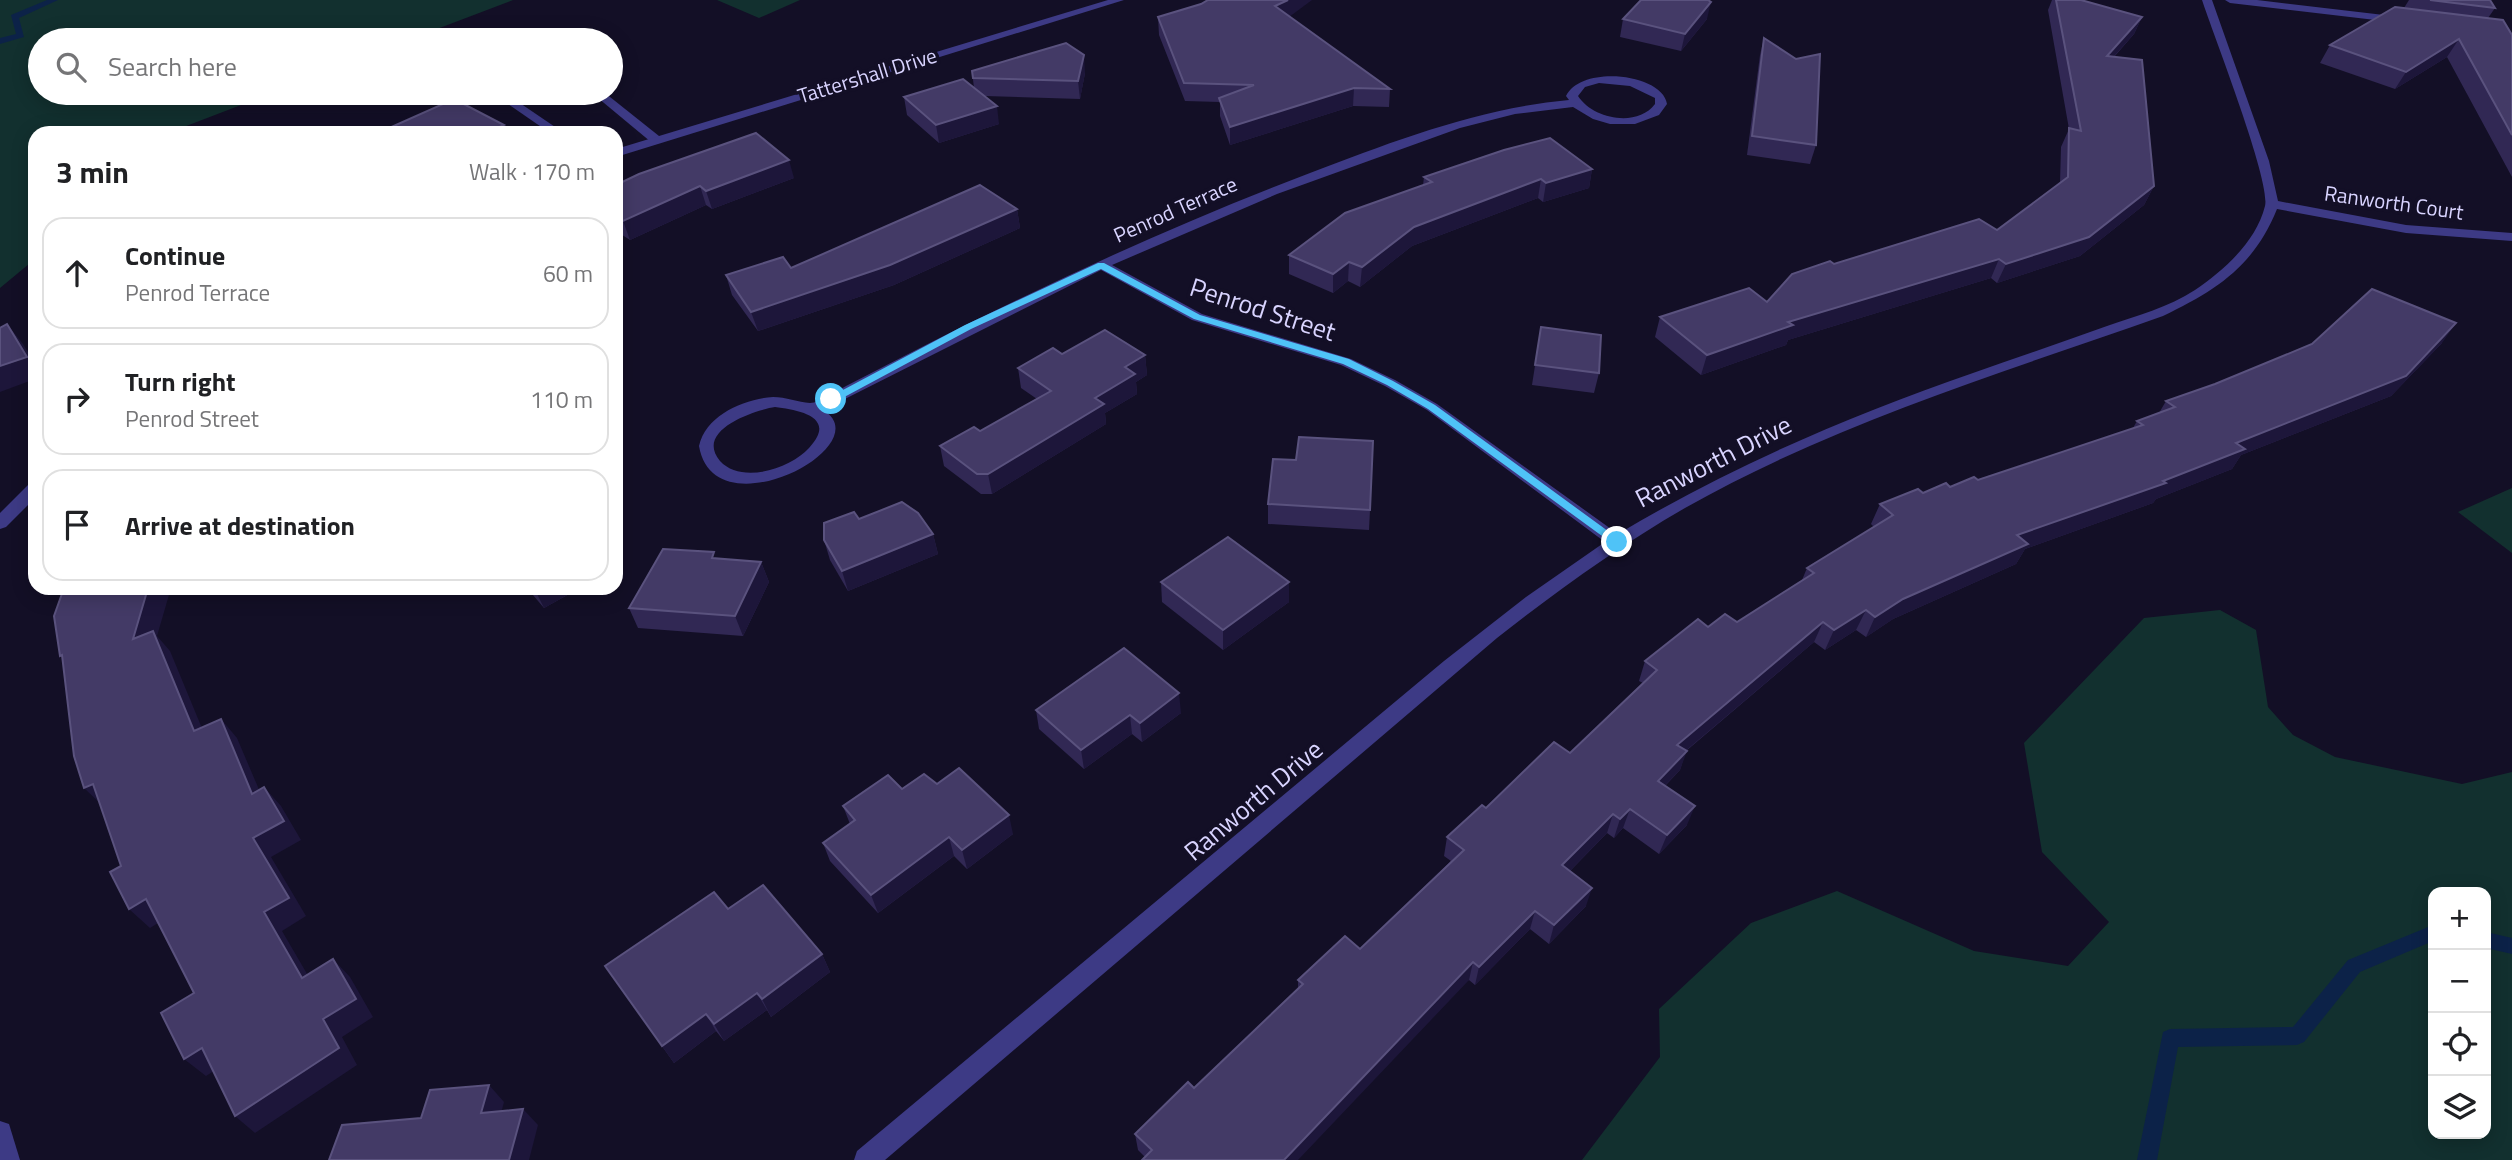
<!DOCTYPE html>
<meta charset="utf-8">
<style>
body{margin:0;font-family:"Titillium Web",sans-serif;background:#f6f6f6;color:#202124}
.controls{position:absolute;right:21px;bottom:21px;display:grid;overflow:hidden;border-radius:14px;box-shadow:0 4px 18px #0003}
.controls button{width:63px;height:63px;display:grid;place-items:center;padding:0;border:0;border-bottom:2px solid #e0e0e0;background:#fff;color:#202124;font:35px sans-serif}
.stop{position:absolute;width:21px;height:21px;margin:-16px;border:5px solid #4fc3f7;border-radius:50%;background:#fff}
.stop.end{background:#4fc3f7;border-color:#fff;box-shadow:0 2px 7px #0008}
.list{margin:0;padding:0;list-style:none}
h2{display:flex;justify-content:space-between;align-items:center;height:91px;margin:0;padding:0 28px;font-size:30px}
h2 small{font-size:23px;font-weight:400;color:#757577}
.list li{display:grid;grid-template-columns:46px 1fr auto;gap:21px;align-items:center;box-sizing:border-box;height:112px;margin:0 14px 14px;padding:0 14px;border:2px solid #e0e0e0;border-radius:21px}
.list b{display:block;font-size:26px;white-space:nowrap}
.list p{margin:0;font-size:23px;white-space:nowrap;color:#757577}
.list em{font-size:23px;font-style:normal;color:#757577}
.icon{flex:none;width:38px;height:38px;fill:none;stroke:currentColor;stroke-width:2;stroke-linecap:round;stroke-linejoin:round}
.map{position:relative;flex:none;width:2512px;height:1160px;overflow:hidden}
.search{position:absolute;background:#fff;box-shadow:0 4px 18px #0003;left:28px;top:28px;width:595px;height:77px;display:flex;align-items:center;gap:18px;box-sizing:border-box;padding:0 24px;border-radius:38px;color:#757577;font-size:26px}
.panel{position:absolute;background:#fff;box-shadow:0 4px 18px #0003;left:28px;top:126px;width:595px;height:469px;border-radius:21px}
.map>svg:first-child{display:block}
</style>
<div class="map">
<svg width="2512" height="1160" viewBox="0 0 2512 1160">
<rect width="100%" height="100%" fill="#130f26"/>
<g fill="#12302f" fill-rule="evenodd">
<path d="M0 0H513L408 40H40V93H272L168 133H35V259L0 288Z"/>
<path d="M717 0H800L759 18Z"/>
<path d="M2512 488V553L2458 512Z"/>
<path d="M2220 610 2256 630 2268 707 2293 735 2335 757 2462 784 2512 772V1160H1582L1660 1057 1659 1009 1751 923 1837 891 1974 951 2068 966 2109 922 2042 852 2024 743 2144 618ZM2433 892H2486V1134H2433Z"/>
</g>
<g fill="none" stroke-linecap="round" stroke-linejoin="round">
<g fill="#0c2248" fill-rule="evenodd">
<path d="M47 0H58L19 18 24 37 0 44V38L16 34 11 15Z"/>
<path d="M2433 925V941L2360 972 2304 1042 2297 1045 2178 1047 2157 1160H2137L2163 1032 2170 1029 2293 1027 2348 960Z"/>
<path d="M2486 932 2512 938V954L2486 948Z"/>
</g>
<g fill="#3d3a85" fill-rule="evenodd">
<path d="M492 93H505L564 133H550Z"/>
<path d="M592 93H605L659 136V142H651Z"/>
</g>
<g fill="#3d3a85" fill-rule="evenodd">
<path d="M1108 0H1124L616 157V149Z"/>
<path d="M2202 0H2212L2269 161 2278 201 2406 225 2512 233V241L2406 233 2277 209C2254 266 2217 290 2163 316 2002 373 1835 423 1685 508 1619 546 1557 591 1497 638L885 1160H854L857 1151 1444 661 1526 597 1605 542 1427 410 1385 386 1341 365 1192 320 1101 270 823 410C882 445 714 534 699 446 706 415 744 399 773 397 786 397 798 402 810 403 820 403 838 390 848 385 998 307 1151 233 1310 173 1394 141 1479 108 1569 100L1566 96C1582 64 1663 74 1667 104L1659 115 1635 124H1610L1593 119 1573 107 1515 114 1460 128 1277 194 1112 265 1202 314 1351 359 1395 380 1437 404 1618 534C1730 467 1849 416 1973 373 2018 357 2063 342 2107 326 2136 316 2169 307 2195 290 2224 270 2256 242 2265 206 2271 181 2213 34 2202 0ZM1599 83 1630 86 1655 98V104C1637 128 1593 119 1578 96L1585 87ZM775 407C799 410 838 417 809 448 791 468 742 485 720 461 694 430 755 410 775 407Z"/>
<path d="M2225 0H2257L2401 17 2406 20 2401 23 2230 3Z"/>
<path d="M35 482V498L6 527 0 529V513L29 484Z"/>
<path d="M0 1121 9 1124 20 1160H0Z"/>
</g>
</g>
<g fill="#312854">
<path d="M2052 0H2081L2142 17 2134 34 2114 57 2154 186 2144 205 2080 256 1997 283 1991 278 1788 340 1786 345 1701 375 1655 337 1660 317 1767 302 1834 264 1997 230 2060 183 2061 147 2069 129 2048 10Z"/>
<path d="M2409 0H2490L2495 8 2488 18 2512 35V177L2447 57 2395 89 2320 63 2330 45 2404 8Z"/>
<path d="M1289 16 1390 89 1389 107 1353 106 1230 145 1220 116V102L1185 101 1159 35 1158 17Z"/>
<path d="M1623 19H1707L1681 51 1620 37Z"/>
<path d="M1764 38 1816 145 1810 164 1747 155 1760 55Z"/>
<path d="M972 71 1085 73 1080 99 985 96 999 124 939 143 907 115 904 97 974 88Z"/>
<path d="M1592 169 1589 188 1543 202 1538 198 1412 246 1360 287 1348 281 1333 293 1289 274V255L1423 185 1424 177Z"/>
<path d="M794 178 712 209 706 205 630 240 616 231V185Z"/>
<path d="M1017 209 1020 228 894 285 758 331 732 295 726 275 791 268Z"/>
<path d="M1541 327 1599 373 1594 393 1532 385Z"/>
<path d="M2442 343 2391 396 2241 455 2232 469 2156 499 2153 503 2025 549 2016 564 1893 619 1866 637 1856 630 1825 650 1814 642 1686 751 1680 770 1665 786 1687 825 1659 854 1623 828 1614 838 1607 833 1570 871 1586 906 1549 944 1530 929 1475 985 1469 980 1145 1157 1138 1150 1135 1134 1194 1088 1298 989V980L1360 949 1451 861 1444 856 1447 837 1486 808 1570 753 1643 683 1639 681 1645 661 1708 627 1737 622 1802 580 1807 568 1874 527 1871 524 1880 504 1978 480 2133 428 2137 421 2159 413 2166 401Z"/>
<path d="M1145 355 1147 375 1136 382 1137 394 1105 413 1106 424 992 494H981L944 466 940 446 980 431 1037 399 1021 388 1018 368Z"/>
<path d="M1268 504 1370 510 1369 530 1268 524Z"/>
<path d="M859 519 933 534 938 554 848 591 830 560 824 540Z"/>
<path d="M717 558 761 562 769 582 743 636 638 628 629 608Z"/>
<path d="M1161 582H1289V602L1223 650 1162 602Z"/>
<path d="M527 588H580L544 608Z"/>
<path d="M1036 710 1181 713 1142 742 1132 734 1084 769 1039 729Z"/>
<path d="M937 784 1013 834 967 869 954 856 878 913 830 861 823 843 850 824 843 806 902 789Z"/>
<path d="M728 909 822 954 830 972 771 1017 767 1010 724 1041 716 1031 674 1063 605 966Z"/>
</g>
<g fill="#1d163a">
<path d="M1288 0H1312L1285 20 1275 6Z"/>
<path d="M1711 2 1707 19 1681 51 1685 34Z"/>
<path d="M2142 17 2134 34 2099 73 2107 56Z"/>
<path d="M2459 39 2447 57 2395 89 2406 72Z"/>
<path d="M1084 55 1085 73 1080 99 1078 81Z"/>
<path d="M1354 88 1353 106 1230 145V127Z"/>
<path d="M997 106 999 124 939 143 936 125Z"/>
<path d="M504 125 508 133H486Z"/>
<path d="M789 160 794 178 712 209 706 191Z"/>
<path d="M1592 169 1589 188 1543 202 1546 183Z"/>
<path d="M1541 179 1538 198 1412 246 1360 287 1362 267 1414 227Z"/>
<path d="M700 186 706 205 630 240 623 221Z"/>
<path d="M2154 186 2144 205 2080 256 1997 283 2006 264Z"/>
<path d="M1017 209 1020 228 894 285 758 331 751 312Z"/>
<path d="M1999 259 1991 278 1788 340 1786 345 1701 375 1707 355 1788 322Z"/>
<path d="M1349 262 1348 281 1333 293V274Z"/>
<path d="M2456 323 2442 343 2391 396 2241 455 2232 469 2156 499 2153 503 2025 549 2016 564 1893 619 1866 637 1875 617 1903 599 2017 535 2163 481 2236 443Z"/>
<path d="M7 324 23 344 35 364V379L0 392V366Z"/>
<path d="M1145 355 1147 375 1136 382 1137 394 1105 413 1106 424 992 494 988 474 1095 398 1125 367Z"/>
<path d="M933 534 938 554 848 591 842 571Z"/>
<path d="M761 562 769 582 743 636 735 616Z"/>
<path d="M1289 582V602L1223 650V630Z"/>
<path d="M148 588H171L157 636 170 651 211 750 194 731 133 639Z"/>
<path d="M534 588H580L544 608Z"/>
<path d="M1866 610 1856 630 1825 650 1834 630Z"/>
<path d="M1823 622 1814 642 1670 764 1677 745Z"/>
<path d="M1179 693 1181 713 1142 742 1140 723Z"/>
<path d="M1130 715 1132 734 1084 769 1081 750Z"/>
<path d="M221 719 237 738 269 813 252 794Z"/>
<path d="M1687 751 1680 770 1651 800 1658 781Z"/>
<path d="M93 784 104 807 84 788Z"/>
<path d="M264 787 281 806 301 840 271 857 306 916 282 931 320 996 302 978 264 912 253 838Z"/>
<path d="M1695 806 1687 825 1659 854 1667 835Z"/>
<path d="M1630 809 1623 828 1614 838 1620 819Z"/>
<path d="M1613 814 1607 833 1557 884 1562 865Z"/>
<path d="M1009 815 1013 834 967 869 962 850Z"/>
<path d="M949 837 954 856 878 913 871 895Z"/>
<path d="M1592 888 1586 906 1549 944 1554 925Z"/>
<path d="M146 899 166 918 150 928 129 909Z"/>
<path d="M1535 911 1530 929 1475 985 1479 967Z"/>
<path d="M822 954 830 972 771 1017 762 999Z"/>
<path d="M333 959 350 977 373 1017 342 1037 357 1065 255 1133 235 1116 323 1019Z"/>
<path d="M1473 962 1469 980 1298 1160H1284Z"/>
<path d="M757 993 767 1010 724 1041 714 1024Z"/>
<path d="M706 1014 716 1031 674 1063 662 1046Z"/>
<path d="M202 1048 223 1065 206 1076 184 1059Z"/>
<path d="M489 1085 504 1102 497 1129 481 1113Z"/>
<path d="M523 1109 538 1125 529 1160H509Z"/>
</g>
<g fill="#433a66" stroke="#5a527e" stroke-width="2">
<path d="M1208 0H1288L1275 6 1390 89 1354 88 1230 127 1219 98 1254 85 1184 83 1158 17 1201 4Z"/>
<path d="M1641 0H1708L1711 2 1685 34 1623 19Z"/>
<path d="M2056 0H2081L2142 17 2107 56 2142 60 2154 186 2089 237 2006 264 1999 259 1788 322 1793 325 1707 355 1660 317 1749 288 1767 302 1792 274 1830 261 1834 264 1979 219 1997 230 2068 177 2069 128 2081 131Z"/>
<path d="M2430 0H2490L2495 8Z"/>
<path d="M2395 7 2503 20 2512 35V135L2459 39 2406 72 2330 45Z"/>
<path d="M1764 38 1796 59 1820 54 1816 145 1752 136Z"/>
<path d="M1066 43 1084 55 1078 81 973 78 972 71Z"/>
<path d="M963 79 997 106 936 125 904 97Z"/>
<path d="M454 99 504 125 486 133H378Z"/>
<path d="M756 133 789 160 706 191 700 186 623 221 616 217V185L639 174Z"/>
<path d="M1550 138 1592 169 1546 183 1541 179 1414 227 1362 267 1349 262 1333 274 1289 255 1345 213 1432 182 1424 177 1504 150Z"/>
<path d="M980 185 1017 209 890 265 751 312 726 275 783 257 791 268Z"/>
<path d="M2372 289 2456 323 2406 376 2236 443 2245 449 2163 481 2166 483 2017 535 2028 544 1903 599 1875 617 1866 610 1834 630 1823 622 1677 745 1687 751 1658 781 1695 806 1667 835 1630 809 1620 819 1613 814 1562 865 1592 888 1554 925 1535 911 1479 967 1473 962 1284 1160H1142L1152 1150 1135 1134 1188 1082 1194 1088 1303 984 1298 980 1345 936 1360 949 1464 850 1447 837 1482 805 1486 808 1554 742 1570 753 1657 670 1645 661 1698 619 1708 627 1725 614 1737 622 1814 573 1807 568 1893 515 1880 504 1918 489 1923 493 1946 483 1950 487 1974 477 1978 480 2143 425 2137 421 2175 407 2166 401 2215 384 2312 344Z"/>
<path d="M7 324 27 357 0 366V328Z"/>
<path d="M1541 327 1601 335 1599 373 1535 365Z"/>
<path d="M1105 330 1145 355 1125 367 1135 374 1095 398 1104 404 988 474H977L940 446 974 427 980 431 1051 391 1018 368 1053 348 1062 354Z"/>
<path d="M1299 437 1373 441 1370 510 1268 504 1273 459 1296 460Z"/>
<path d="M902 502 918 513 933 534 842 571 824 540V523L854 512 859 519Z"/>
<path d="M1228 537 1289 582 1223 630 1161 582Z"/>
<path d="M663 549 714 552 712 558 761 562 735 616 629 608Z"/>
<path d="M64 588H148L133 639 153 631 194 731 221 719 252 794 264 787 284 821 253 838 289 898 264 912 302 978 333 959 356 999 323 1019 339 1048 235 1116 202 1048 184 1059 161 1013 194 993 146 899 129 909 110 872 121 866 93 784 84 788 74 756 62 655 60 656 54 616Z"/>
<path d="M1124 648 1179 693 1140 723 1130 715 1081 750 1036 710Z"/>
<path d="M959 768 1009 815 962 850 949 837 871 895 823 843 855 820 843 806 888 775 902 789 924 774 937 784Z"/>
<path d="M763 885 822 954 762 999 757 993 714 1024 706 1014 662 1046 605 966 714 892 728 909Z"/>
<path d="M489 1085 481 1113 523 1109 509 1160H329L342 1125 421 1118 430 1090Z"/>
</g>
<path fill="#4fc3f7" d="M1098 263H1104L1200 315 1349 359 1393 381 1435 405 1623 542 1621 544H1613L1428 409 1387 385 1343 364 1194 319 1101 269 971 329 835 402 826 399 965 325Z"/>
<g text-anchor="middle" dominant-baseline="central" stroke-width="7" stroke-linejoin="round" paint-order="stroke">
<g font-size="21" fill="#d9d4ff" stroke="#130f26">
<text transform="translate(867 75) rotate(-17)">Tattershall Drive</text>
<text transform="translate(2394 202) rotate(8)">Ranworth Court</text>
<text transform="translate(1175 209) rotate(-24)">Penrod Terrace</text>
</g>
<g font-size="26" fill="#d9d4ff" stroke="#130f26">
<text transform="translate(1263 309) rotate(18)">Penrod Street</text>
<text transform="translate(1713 461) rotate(-27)">Ranworth Drive</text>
<text transform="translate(1253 800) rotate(-40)">Ranworth Drive</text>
</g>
</g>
</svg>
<div class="controls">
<button>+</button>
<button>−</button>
<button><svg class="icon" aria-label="locate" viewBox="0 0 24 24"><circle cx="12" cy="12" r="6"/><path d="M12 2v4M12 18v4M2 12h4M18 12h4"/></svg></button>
<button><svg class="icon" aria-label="layers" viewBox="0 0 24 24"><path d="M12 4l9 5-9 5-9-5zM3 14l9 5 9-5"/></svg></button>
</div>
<div class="stop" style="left:831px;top:399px"></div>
<div class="stop end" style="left:1617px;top:542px"></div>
<div class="search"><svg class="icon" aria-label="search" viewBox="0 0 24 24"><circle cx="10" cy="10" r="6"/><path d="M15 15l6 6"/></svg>Search here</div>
<section class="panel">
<h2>3 min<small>Walk · 170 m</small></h2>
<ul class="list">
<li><svg class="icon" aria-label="ahead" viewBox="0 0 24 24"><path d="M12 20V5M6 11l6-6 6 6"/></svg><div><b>Continue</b><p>Penrod Terrace</p></div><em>60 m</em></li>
<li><svg class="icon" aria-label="right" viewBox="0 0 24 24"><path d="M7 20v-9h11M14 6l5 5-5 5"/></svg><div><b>Turn right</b><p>Penrod Street</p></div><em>110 m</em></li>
<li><svg class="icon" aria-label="arrive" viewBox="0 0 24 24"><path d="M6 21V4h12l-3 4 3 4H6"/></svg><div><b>Arrive at destination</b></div></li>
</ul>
</section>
</div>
